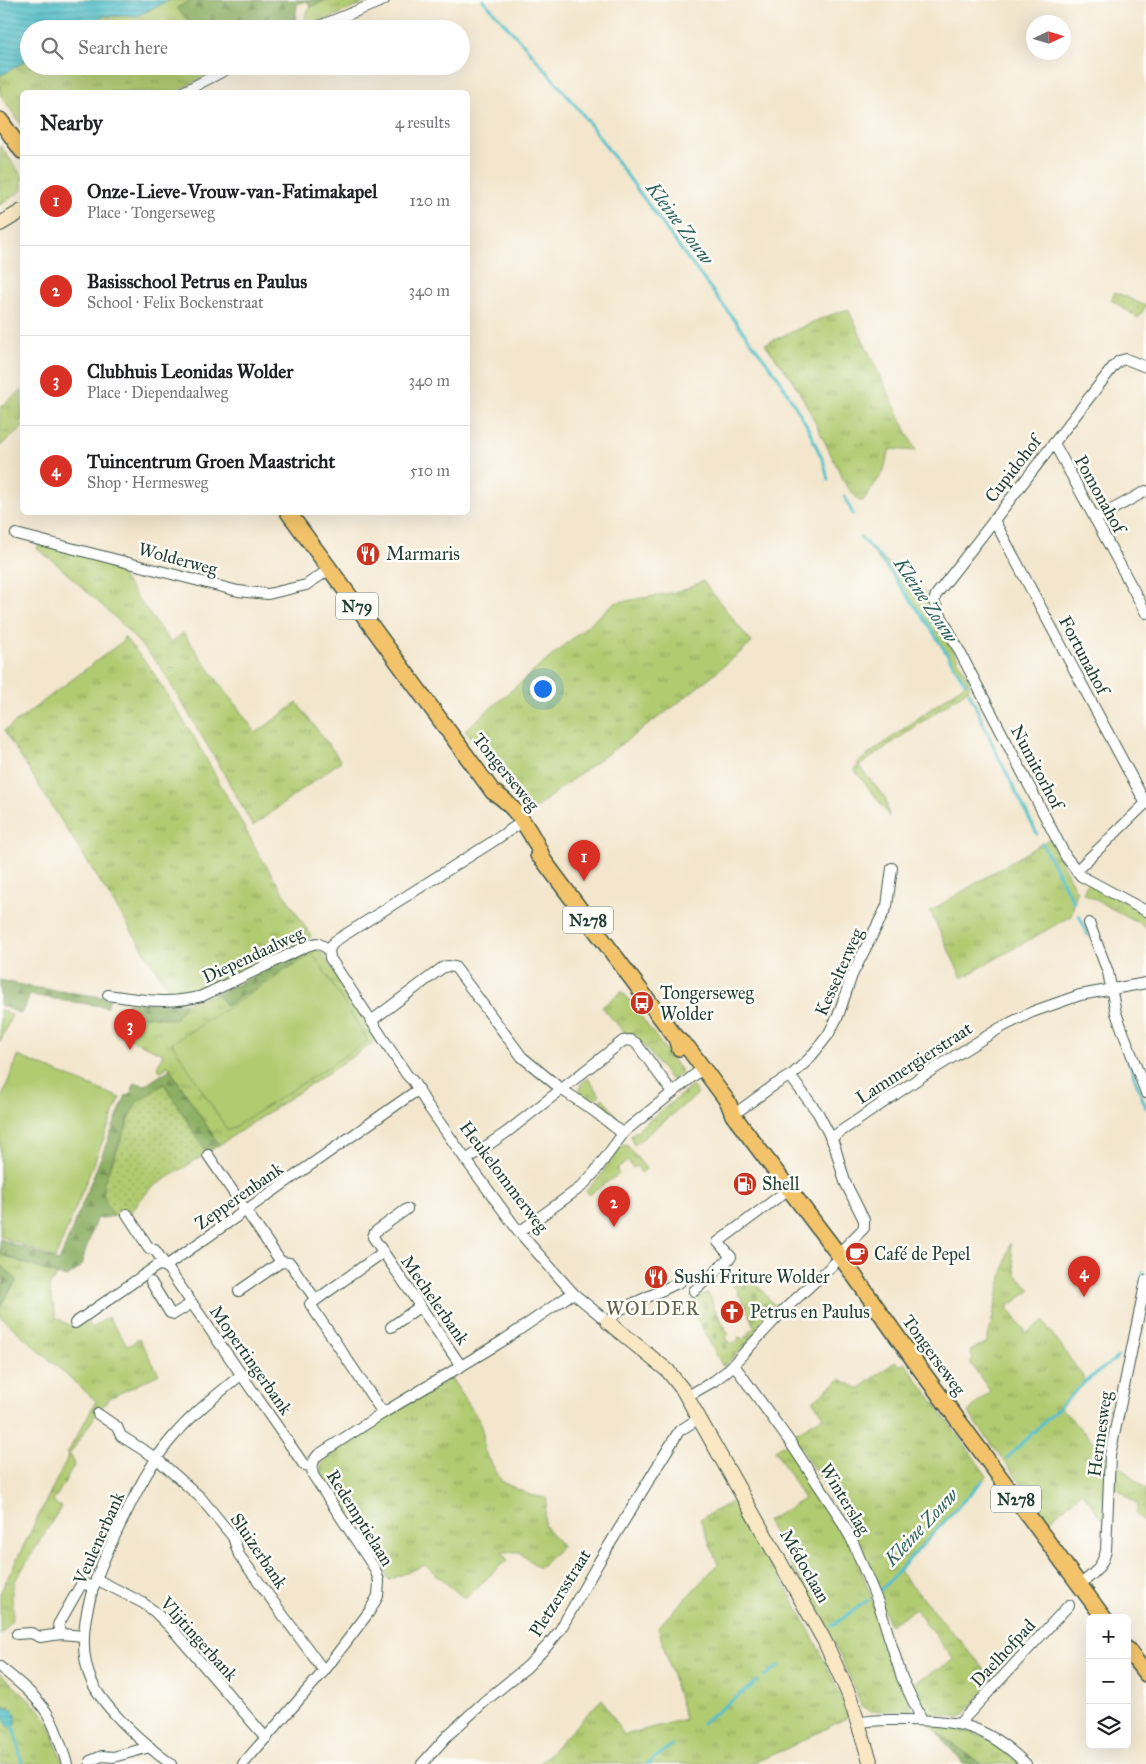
<!DOCTYPE html>
<meta charset="utf-8">
<style>
body{margin:0;font-family:"IM FELL Great Primer",serif;background:#f2f2f2;color:#202124}
.controls{position:absolute;right:15px;bottom:15px;display:grid;overflow:hidden;border-radius:8px;box-shadow:0 5px 20px #0002}
.controls button{width:45px;height:45px;display:grid;place-items:center;padding:0;border:0;border-bottom:1px solid #e0e0e0;background:#fff;color:#202124;font:25px sans-serif}
.compass{position:absolute;left:1026px;top:15px;width:45px;height:45px;border-radius:50%;background:#fff;box-shadow:0 5px 20px #0002;rotate:86deg}
.you{position:absolute;left:542px;top:688px;width:18px;height:18px;margin:-12px;border:4px solid #fff;border-radius:50%;background:#1a73e8;box-shadow:0 0 0 8px #1a73e833}
.badge{display:grid;place-items:center;width:32px;height:32px;border-radius:50%;background:#d93025;color:#fff;font-size:16px;font-weight:700}
.pin{position:absolute;translate:-50% -41px;filter:drop-shadow(0 1px 2px #0008)}
.pin::after{content:'';position:absolute;top:26px;width:18px;height:15px;background:inherit;clip-path:polygon(0 0,100% 0,50% 100%)}
.list{margin:0;padding:0;list-style:none}
h2{display:flex;justify-content:space-between;align-items:center;height:65px;margin:0;padding:0 20px;font-size:21px}
h2 small{font-size:16px;font-weight:400;color:#757577}
.list li{display:grid;grid-template-columns:32px 1fr auto;gap:15px;align-items:center;box-sizing:border-box;height:90px;padding:0 20px;border-top:1px solid #e0e0e0}
.list b{display:block;font-size:19px;white-space:nowrap}
.list p{margin:0;font-size:16px;white-space:nowrap;color:#757577}
.list em{font-size:16px;font-style:normal;color:#757577}
.icon{flex:none;width:28px;height:28px;fill:none;stroke:currentColor;stroke-width:2;stroke-linecap:round;stroke-linejoin:round}
.map{position:relative;flex:none;width:1146px;height:1764px;overflow:hidden}
.search{position:absolute;background:#fff;box-shadow:0 5px 20px #0002;left:20px;top:20px;width:450px;height:55px;display:flex;align-items:center;gap:12px;box-sizing:border-box;padding:0 18px;border-radius:28px;color:#757577;font-size:19px}
.panel{position:absolute;background:#fff;box-shadow:0 5px 20px #0002;left:20px;top:90px;width:450px;height:425px;border-radius:8px}
.map>svg:first-child{display:block}
</style>
<div class="map">
<svg width="1146" height="1764" viewBox="0 0 1146 1764">
<defs>
<pattern id="grass-tufts" width="24" height="20" patternUnits="userSpaceOnUse" patternTransform="scale(1.25)"><rect width="24" height="20" fill="#b1cb71"/><path d="M3 7l-1-3M5 7V3M7 7l1-3M15 17l-1-3M17 17v-4M19 17l1-3" fill="none" stroke="#8fa65e"/></pattern>
<pattern id="forest-firs" width="22" height="20" patternUnits="userSpaceOnUse" patternTransform="scale(1.25)"><rect width="22" height="20" fill="#8caf63"/><path d="M5 1l3.5 6h-7zM16 11l3.5 6h-7z" fill="#729052"/></pattern>
<pattern id="cemetery-stones" width="16" height="16" patternUnits="userSpaceOnUse" patternTransform="scale(1.25)"><rect width="16" height="16" fill="#b1cb71"/><path d="M2 7V4a2 2 0 0 1 4 0v3zM10 15v-3a2 2 0 0 1 4 0v3z" fill="#8fa65e"/></pattern>
<pattern id="park-dots" width="8" height="8" patternUnits="userSpaceOnUse" patternTransform="scale(1.25)"><rect width="8" height="8" fill="#b1cb71"/><path d="M2 2h.1M6 6h.1" fill="none" stroke="#8fa65e" stroke-width="1.8" stroke-linecap="round"/></pattern>
<pattern id="water-rules" width="6" height="5" patternUnits="userSpaceOnUse" patternTransform="scale(1.25)"><rect width="6" height="5" fill="#53c0ca"/><path d="M0 2.5h6" fill="none" stroke="#449da5"/></pattern>
</defs>
<rect width="100%" height="100%" fill="#fdfcf7"/>
<filter id="ink" filterUnits="userSpaceOnUse"><feTurbulence type="fractalNoise" baseFrequency=".02" numOctaves="2"/><feDisplacementMap in="SourceGraphic" scale="10" xChannelSelector="R" yChannelSelector="G"/><feConvolveMatrix kernelMatrix="1 2 1 2 8 2 1 2 1" color-interpolation-filters="sRGB"/></filter>
<filter id="wash" filterUnits="userSpaceOnUse"><feTurbulence type="fractalNoise" baseFrequency=".0096" numOctaves="4" result="noise"/><feDisplacementMap in="SourceGraphic" scale="20" xChannelSelector="R" yChannelSelector="G"/><feGaussianBlur stdDeviation="1.12" result="paint"/><feColorMatrix in="noise" values="0 0 0 0 0 0 0 0 0 0 0 0 0 0 0 0 0 1.4 0 .05"/><feComposite in="paint" operator="in"/></filter>
<g filter="url(#wash)">
<rect width="100%" height="100%" fill="#f3e6cd"/>
<g fill="url(#grass-tufts)" stroke="#688452">
<path d="M170 0H193L177 8 197 29H82L104 16H137Z"/>
<path d="M326 0H371L316 24 308 22 305 18C307 6 316 5 326 0Z"/>
<path d="M296 18 294 29H260Z"/>
<path d="M29 59V66H224L210 73 176 92H22V126L0 94V76Z"/>
<path d="M0 145 22 176V190L0 205Z"/>
<path d="M848 309 916 451 890 449 883 473 863 501H859L846 485 805 402 791 378 765 344 820 319Z"/>
<path d="M22 390V428L0 446V407Z"/>
<path d="M39 544 112 563 171 643 183 633 256 733 297 703 341 761 253 826 219 765 160 666 119 621 51 559 37 549Z"/>
<path d="M869 547 928 594 927 601 969 680V689L859 766 886 799 889 817 884 808 854 769 859 766 857 763 966 683 917 608Z"/>
<path d="M703 581 752 643 673 707 575 777 527 815 465 730 614 603 666 594 686 589Z"/>
<path d="M124 637 149 666 194 737 260 856 311 936 307 941 198 994 175 999 4 731 123 641Z"/>
<path d="M1049 839 1077 892 1071 916 962 978 930 911Z"/>
<path d="M1088 882 1146 913V927L1083 893Z"/>
<path d="M313 948 319 949 379 1039 219 1145 168 1066 161 1071 157 1068 163 1054 121 1035 128 1014 175 1019 184 1003 217 994 226 1006 304 952Z"/>
<path d="M622 991 681 1071V1073L673 1079H670L638 1038 635 1035 625 1033 602 1007Z"/>
<path d="M588 1078 600 1095 591 1102 582 1094 580 1090 581 1084Z"/>
<path d="M691 1087H693L698 1094 634 1145 632 1141 631 1135Z"/>
<path d="M603 1098 621 1123 617 1122 594 1104Z"/>
<path d="M627 1145 646 1169 641 1173 637 1166 633 1168 628 1161 616 1170 619 1174 589 1195 586 1191 605 1171 604 1170 621 1146Z"/>
<path d="M1010 1243 1016 1274 1031 1290 1007 1307 1027 1333 1043 1321 1086 1381 1060 1407 1105 1454 1107 1458 1105 1523 1082 1492 1049 1521 968 1412 990 1391 970 1362 973 1358 970 1351 987 1342Z"/>
<path d="M0 1254 57 1275 49 1287 56 1317 71 1326 77 1328 87 1321 92 1328 108 1317 128 1346 139 1339 159 1374 110 1398 97 1413 69 1455 72 1457 74 1466 53 1502 61 1507 15 1581C5 1605 25 1611 0 1635V1593L69 1455 67 1454 96 1401 0 1316V1306L17 1280 0 1264Z"/>
<path d="M896 1361 900 1366 905 1363 987 1476 899 1571 995 1681 961 1717 921 1713 910 1688 911 1685 954 1660 915 1609 890 1625 838 1505 792 1435 824 1416 813 1401 840 1379 859 1389Z"/>
<path d="M451 1378 478 1418 483 1433 484 1450 502 1482 530 1495 547 1498 544 1525 562 1546 539 1568 519 1552H502L508 1561 501 1565 465 1599 425 1565 389 1580 382 1562 387 1558 356 1512 350 1515 322 1476 320 1468 324 1459 382 1420Z"/>
<path d="M788 1442 851 1543 913 1711H871L861 1706C838 1641 799 1582 767 1521L804 1499 775 1450Z"/>
<path d="M1115 1462 1145 1489 1146 1488V1525L1136 1514 1138 1505 1110 1482 1112 1464Z"/>
<path d="M735 1500C776 1571 820 1640 848 1717L784 1750 750 1764H539L602 1699 624 1735 685 1719 658 1627 718 1564 700 1519Z"/>
<path d="M0 1673 39 1709 48 1721 63 1764H0Z"/>
<path d="M930 1724 949 1726 985 1737 1021 1764H981L938 1733Z"/>
</g>
<g fill="url(#forest-firs)" stroke="#56764c">
<path d="M193 0H326L310 7 307 1 297 4 296 18 260 29H197L176 8Z"/>
<path d="M304 952V957L226 1006 217 994Z"/>
<path d="M0 980 31 987 110 998 107 1007 30 995 21 1014 0 1005Z"/>
<path d="M127 1003H184L183 1008 175 1019 128 1014 121 1010Z"/>
<path d="M170 1069 219 1145 207 1153 164 1084 136 1103 115 1153 104 1182 112 1213 115 1216 96 1219 80 1268 67 1277 57 1275 0 1254V1239L59 1262 126 1095 129 1096 135 1083 146 1085Z"/>
<path d="M0 1264 17 1280 0 1306V1288L4 1281 0 1277Z"/>
<path d="M938 1733 981 1764H963Z"/>
</g>
<path fill="url(#cemetery-stones)" stroke="#688452" d="M750 1276 780 1312 723 1367 688 1302 708 1293 712 1300 711 1302H712L713 1307 717 1311 716 1312H717L718 1316H720L721 1321H722L723 1326H725L726 1331 729 1334 726 1337 730 1344 739 1340 738 1337 742 1338 743 1340 747 1336 749 1337 750 1331 755 1328 753 1324 754 1322H753L751 1317H750L749 1313H748L747 1308 743 1304 744 1303H743L742 1298 738 1295 739 1293 738 1294 737 1289 733 1286Z"/>
<g fill="url(#park-dots)" stroke="#688452">
<path d="M1115 292 1146 306 1138 318 1111 300Z"/>
<path d="M164 1084 207 1153 150 1189 129 1214 126 1210 116 1217C106 1206 102 1197 104 1182L136 1103Z"/>
</g>
<g fill="#b1cb71" stroke="#688452">
<path d="M313 954 368 1041 228 1131 172 1043Z"/>
<path d="M0 1009 12 1015 0 1042Z"/>
<path d="M18 1056 120 1098 55 1259 0 1236V1102Z"/>
</g>
<g fill="url(#water-rules)" stroke="#397e7f">
<path d="M0 0H170L137 16H104L82 29H29V59L0 76Z"/>
<path d="M6 1707 12 1709 16 1715V1723L11 1728C4 1724 3 1715 2 1708Z"/>
</g>
<g fill="none" stroke-linecap="round" stroke-linejoin="round">
<g stroke="#53c0ca" stroke-width="3">
<path d="M483 0 526 47 581 112 685 255 778 377 807 426 824 463 828 480"/>
<path d="M844 496 853 514"/>
<path d="M860 537 879 556 928 624 965 683"/>
<path d="M969 692 999 758 1037 834"/>
<path d="M1042 843 1074 903"/>
<path d="M1079 915 1088 935"/>
<path d="M1108 1006 1146 1108"/>
<path d="M1141 1281 1143 1272"/>
<path d="M1007 1458 1085 1382 1118 1357"/>
<path d="M880 1591 982 1481"/>
<path d="M832 1626 868 1600"/>
<path d="M764 1676 780 1666"/>
<path d="M13 1723 22 1764"/>
<path d="M702 1723 758 1681"/>
<path d="M647 1764 672 1745"/>
</g>
</g>
</g>
<g filter="url(#ink)">
<g fill="none" stroke-linecap="round" stroke-linejoin="round">
<g stroke="#3f564b" stroke-width="12">
<g id="street">
<path d="M312 29 384 0"/>
<path d="M183 92 233 66"/>
<path d="M1146 367 1126 359 1119 361 1113 367 936 595 934 602 1066 857 1081 876 1146 911"/>
<path d="M1054 443 1146 613"/>
<path d="M1095 519 1146 491"/>
<path d="M994 520 1146 804"/>
<path d="M16 534 238 591 268 594 306 585 330 569"/>
<path d="M1076 871 1146 803"/>
<path d="M1089 923 1108 972 1116 1013 1146 1093"/>
<path d="M329 949 330 958 407 1075 413 1081 428 1106 466 1160 519 1232 573 1293 608 1322 619 1310 680 1282"/>
<path d="M329 949 335 941 489 844 522 822"/>
<path d="M108 995C141 1000 169 1005 202 996L307 946 317 943 329 949"/>
<path d="M371 1021 442 968 447 966 455 967 522 1057 561 1089 594 1111 622 1133"/>
<path d="M733 1115 773 1086 794 1073 809 1059 828 1035 838 1016 852 975 887 906 892 868"/>
<path d="M831 1138 921 1077 1000 1028 1032 1012 1080 995 1146 983"/>
<path d="M208 1155 281 1262"/>
<path d="M466 1160 507 1132 623 1041 630 1040 636 1043 672 1092"/>
<path d="M407 1209 375 1232 373 1237 461 1366"/>
<path d="M127 1214 149 1248 155 1250 304 1465 312 1466"/>
<path d="M519 1232 581 1187 594 1173 625 1131 703 1068"/>
<path d="M151 1282 170 1313 174 1314 192 1303"/>
<path d="M239 1291 281 1262 290 1263 316 1300 310 1304 383 1413"/>
<path d="M694 1291 731 1257 718 1242 789 1189"/>
<path d="M316 1300 382 1253"/>
<path d="M75 1323 158 1265 166 1266 419 1089"/>
<path d="M391 1327 419 1307"/>
<path d="M734 1365 790 1442 837 1513 852 1540 879 1605 902 1678 922 1720"/>
<path d="M686 1397 714 1381 727 1371 785 1309 837 1261 841 1251 864 1228V1220L845 1182 835 1147 831 1138 818 1113 790 1076"/>
<path d="M98 1414 117 1427 121 1436 156 1458 200 1497 233 1537 239 1555 324 1671"/>
<path d="M96 1579 143 1603 155 1612 174 1631 266 1738"/>
<path d="M1080 1584C1093 1575 1102 1567 1106 1551L1110 1455 1146 1280"/>
<path d="M17 1634 31 1633 40 1637 61 1634 84 1636"/>
<path d="M61 1634 58 1625 82 1583 93 1587"/>
<path d="M0 1667C18 1682 40 1698 51 1720 58 1734 62 1749 67 1764"/>
<path d="M859 1723C872 1719 887 1720 901 1720 957 1720 985 1724 1026 1764"/>
<path d="M960 1723 1069 1605"/>
<path d="M90 1761 102 1756 113 1757 150 1747"/>
<path d="M171 1764C146 1746 105 1710 92 1682 68 1629 102 1560 126 1513 139 1487 153 1460 172 1438 192 1414 218 1394 242 1374"/>
<path d="M243 1764 324 1671 369 1612 378 1596 379 1581 375 1569 313 1475C311 1467 312 1461 318 1455L383 1413 501 1342 573 1293"/>
<path d="M422 1764 448 1735 485 1701 527 1667 548 1645 560 1630 600 1560 679 1431 698 1419"/>
</g>
</g>
<g stroke="#3f564b" stroke-width="16">
<g id="secondary">
<path d="M0 224 22 211"/>
<path d="M608 1322 668 1371 683 1390 824 1640 849 1695 871 1764"/>
</g>
</g>
<g stroke="#3f564b" stroke-width="18">
<g id="primary">
<path d="M0 120 22 151"/>
<path d="M288 512 493 792C515 804 535 838 544 861"/>
<path d="M538 855 544 861 676 1038 679 1048"/>
<path d="M676 1038 688 1048 728 1102 733 1115 848 1267 918 1366 1104 1618"/>
<path d="M1127 1649 1146 1674"/>
</g>
</g>
<use href="#street" stroke="#fff" stroke-width="10"/>
<use href="#secondary" stroke="#fae7c3" stroke-width="14"/>
<use href="#primary" stroke="#f2c36a" stroke-width="15"/>
</g>
</g>
<defs>
<g id="restaurant-disc" transform="scale(1.25)"><circle r="9.5" fill="#c8321e" stroke="#fdfcf7"/><path d="M-5-6h1v4h1v-4h1v4h1v-4h1v5L-1.5 .5V6h-2V.5L-5-1ZM5-6V6H3V1.5H1.5Q1.5-4 5-6Z" fill="#fff"/></g>
<g id="bus-disc" transform="scale(1.25)"><circle r="9.5" fill="#c8321e" stroke="#fdfcf7"/><path d="M-5-6H5V4H4V6H2V4H-2V6H-4V4H-5ZM-3.5-4V0h7V-4ZM-3.5 1.2v1.5H-2V1.2ZM2 1.2v1.5H3.5V1.2Z" fill="#fff"/></g>
<g id="fuel-disc" transform="scale(1.25)"><circle r="9.5" fill="#c8321e" stroke="#fdfcf7"/><path d="M-5.5-6h7V0h2V4h1.3V-2.5L3-4.5l.8-.8L6-3V5H2.5V1h-1V6h-7ZM-4.2-4.7v3.2H.2V-4.7Z" fill="#fff"/></g>
<g id="cafe-disc" transform="scale(1.25)"><circle r="9.5" fill="#c8321e" stroke="#fdfcf7"/><path d="M-5.5-4.5H6V0H3Q3 3.5 0 3.5H-2.5Q-5.5 3.5-5.5 0ZM3-3.2v2h1.7v-2ZM-6 4.5H4V6H-6Z" fill="#fff"/></g>
<g id="church-disc" transform="scale(1.25)"><circle r="9.5" fill="#c8321e" stroke="#fdfcf7"/><path d="M-1.2-6h2.4v3.5h3.3v2.4h-3.3V6h-2.4V-.1h-3.3v-2.4h3.3Z" fill="#fff"/></g>
</defs>
<g fill-rule="evenodd">
<use href="#restaurant-disc" x="368" y="554"/>
<use href="#bus-disc" x="642" y="1003"/>
<use href="#fuel-disc" x="745" y="1184"/>
<use href="#cafe-disc" x="857" y="1254"/>
<use href="#restaurant-disc" x="656" y="1277"/>
<use href="#church-disc" x="732" y="1312"/>
</g>
<g text-anchor="middle" dominant-baseline="central" stroke-width="5" stroke-linejoin="round" paint-order="stroke">
<g fill="#fdfcf7" stroke="#62766e" stroke-width="1">
<rect x="336" y="592.5" width="42" height="27" rx="4"/>
<rect x="563" y="906.5" width="50" height="27" rx="4"/>
<rect x="991" y="1485.5" width="50" height="27" rx="4"/>
</g>
<g font-size="16" font-weight="bold" fill="#1f3d34">
<text x="357" y="606">N79</text>
<text x="588" y="920">N278</text>
<text x="1016" y="1499">N278</text>
</g>
<g font-size="18" fill="#1f3d34" stroke="#fdfcf7">
<text transform="translate(1013 469) rotate(-52)">Cupidohof</text>
<text transform="translate(1100 494) rotate(61)">Pomonahof</text>
<text transform="translate(178 559) rotate(15)">Wolderweg</text>
<text transform="translate(1084 655) rotate(62)">Fortunahof</text>
<text transform="translate(1037 767) rotate(62)">Numitorhof</text>
<text transform="translate(506 772) rotate(51)">Tongerseweg</text>
<text transform="translate(253 955) rotate(-25)">Diependaalweg</text>
<text transform="translate(839 972) rotate(-66)">Kesselterweg</text>
<text transform="translate(914 1063) rotate(-33)">Lammergierstraat</text>
<text transform="translate(504 1177) rotate(53)">Heukelommerweg</text>
<text transform="translate(239 1196) rotate(-35)">Zepperenbank</text>
<text transform="translate(435 1300) rotate(55)">Mechelerbank</text>
<text transform="translate(934 1355) rotate(54)">Tongerseweg</text>
<text transform="translate(251 1360) rotate(55)">Mopertingerbank</text>
<text transform="translate(1100 1434) rotate(-82)">Hermesweg</text>
<text transform="translate(845 1499) rotate(59)">Winterslag</text>
<text transform="translate(360 1518) rotate(58)">Redemptielaan</text>
<text transform="translate(99 1538) rotate(-66)">Veulenerbank</text>
<text transform="translate(259 1551) rotate(56)">Sluizerbank</text>
<text transform="translate(805 1566) rotate(60)">Médoclaan</text>
<text transform="translate(560 1593) rotate(-58)">Pletzersstraat</text>
<text transform="translate(199 1639) rotate(48)">Vlijtingerbank</text>
<text transform="translate(1003 1653) rotate(-47)">Daelhofpad</text>
</g>
<g font-size="18" fill="#1f3d34" stroke="#fdfcf7" text-anchor="start">
<text x="386" y="554">Marmaris</text>
<text x="660" y="993">Tongerseweg<tspan x="660" dy="21">Wolder</tspan></text>
<text x="762" y="1184">Shell</text>
<text x="874" y="1254">Café de Pepel</text>
<text x="674" y="1277">Sushi Friture Wolder</text>
<text x="750" y="1312">Petrus en Paulus</text>
</g>
<g font-size="19" font-style="italic" fill="#2f6461" stroke="#fdfcf7">
<text transform="translate(680 223) rotate(53)">Kleine Zouw</text>
<text transform="translate(926 600) rotate(56)">Kleine Zouw</text>
<text transform="translate(921 1527) rotate(-47)">Kleine Zouw</text>
</g>
<g font-size="19" letter-spacing="1" fill="#60654c" stroke="#fdfcf7">
<text x="653" y="1308">WOLDER</text>
</g>
</g>
</svg>
<div class="controls">
<button>+</button>
<button>−</button>
<button><svg class="icon" aria-label="layers" viewBox="0 0 24 24"><path d="M12 4l9 5-9 5-9-5zM3 14l9 5 9-5"/></svg></button>
</div>
<svg class="compass" viewBox="-18 -18 36 36"><path d="M0-13l5 13h-10z" fill="#e53935"/><path d="M0 13l5-13h-10z" fill="#757577"/></svg>
<div class="you"></div>
<div class="pin badge" style="left:584px;top:881px">1</div>
<div class="pin badge" style="left:614px;top:1227px">2</div>
<div class="pin badge" style="left:130px;top:1050px">3</div>
<div class="pin badge" style="left:1084px;top:1297px">4</div>
<div class="search"><svg class="icon" aria-label="search" viewBox="0 0 24 24"><circle cx="10" cy="10" r="6"/><path d="M15 15l6 6"/></svg>Search here</div>
<section class="panel">
<h2>Nearby<small>4 results</small></h2>
<ul class="list">
<li><span class="badge">1</span><div><b>Onze-Lieve-Vrouw-van-Fatimakapel</b><p>Place · Tongerseweg</p></div><em>120 m</em></li>
<li><span class="badge">2</span><div><b>Basisschool Petrus en Paulus</b><p>School · Felix Bockenstraat</p></div><em>340 m</em></li>
<li><span class="badge">3</span><div><b>Clubhuis Leonidas Wolder</b><p>Place · Diependaalweg</p></div><em>340 m</em></li>
<li><span class="badge">4</span><div><b>Tuincentrum Groen Maastricht</b><p>Shop · Hermesweg</p></div><em>510 m</em></li>
</ul>
</section>
</div>
